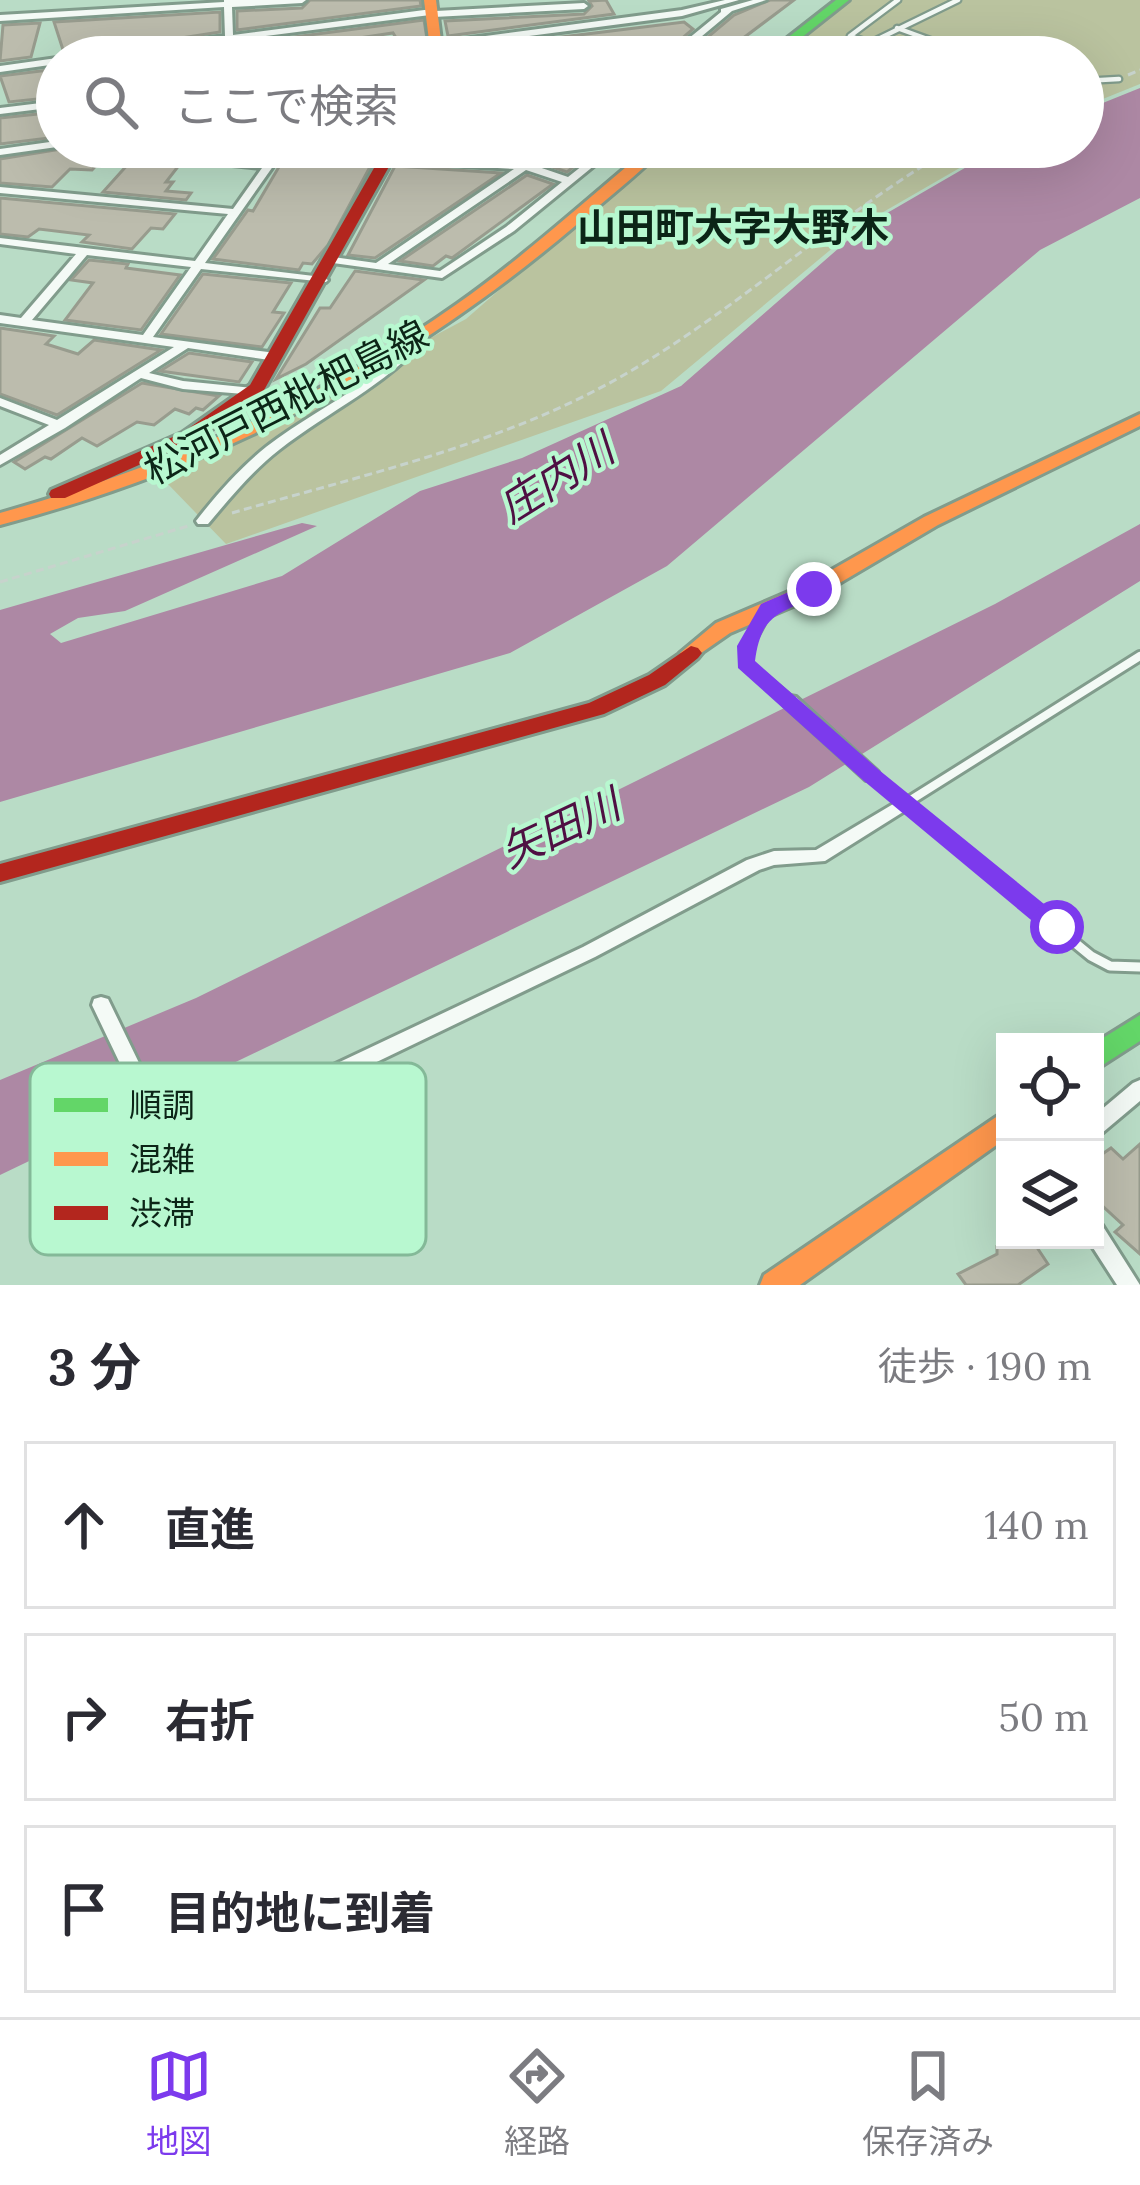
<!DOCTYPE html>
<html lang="ja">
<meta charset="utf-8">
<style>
body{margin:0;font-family:Lora,"Noto Sans JP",serif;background:#f7f7f7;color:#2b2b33}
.controls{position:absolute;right:36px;bottom:36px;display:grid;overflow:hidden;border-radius:0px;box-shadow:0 12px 48px #0002}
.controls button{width:108px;height:108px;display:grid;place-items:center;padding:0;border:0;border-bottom:3px solid #e1e1e2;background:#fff;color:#2b2b33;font:60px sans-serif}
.stop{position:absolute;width:36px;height:36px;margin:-27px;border:9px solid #7c3aed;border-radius:50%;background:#fff}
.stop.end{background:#7c3aed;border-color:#fff;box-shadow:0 3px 12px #0008}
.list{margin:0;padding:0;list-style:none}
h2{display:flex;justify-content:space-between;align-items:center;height:156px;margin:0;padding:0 48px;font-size:51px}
h2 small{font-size:39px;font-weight:400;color:#7c7c81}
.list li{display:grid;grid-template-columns:78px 1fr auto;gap:36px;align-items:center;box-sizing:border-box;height:168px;margin:0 24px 24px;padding:0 24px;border:3px solid #e1e1e2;border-radius:0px}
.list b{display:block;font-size:45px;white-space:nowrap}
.list em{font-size:39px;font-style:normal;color:#7c7c81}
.icon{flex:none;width:66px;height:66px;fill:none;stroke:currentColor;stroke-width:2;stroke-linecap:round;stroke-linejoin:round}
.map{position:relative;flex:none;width:1140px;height:1285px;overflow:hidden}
.search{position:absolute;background:#fff;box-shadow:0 12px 48px #0002;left:36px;right:36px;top:36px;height:132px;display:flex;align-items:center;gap:30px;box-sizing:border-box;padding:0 42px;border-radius:66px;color:#7c7c81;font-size:45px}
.sheet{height:732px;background:#fff}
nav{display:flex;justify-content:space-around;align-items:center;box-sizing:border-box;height:168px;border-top:3px solid #e1e1e2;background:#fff;font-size:33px;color:#7c7c81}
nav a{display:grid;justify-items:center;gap:6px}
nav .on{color:#7c3aed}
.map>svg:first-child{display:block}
</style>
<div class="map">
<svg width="1140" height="1285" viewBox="0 0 1140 1285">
<rect width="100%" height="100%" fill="#b9dcc6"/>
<g fill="#bac39f">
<path d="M852 0H1140V84L1083 107V57H778Z"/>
<path d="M662 147H996L859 226 661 391 226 544 164 480 466 319Z"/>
</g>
<g fill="#ad88a4">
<path d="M1140 88V198L1040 250 667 566 510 653 0 802V610L302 523 317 526 125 611 78 618 50 634 61 643 282 576 420 491 522 458 681 386 863 227 1001 147H1083V111Z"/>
<path d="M1140 524V581L809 787 0 1175V1080L196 998 995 604Z"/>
</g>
<g fill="#bcbcad" stroke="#989c8e" stroke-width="3">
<path d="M310 0H420L421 6 237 30V11L302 8Z"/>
<path d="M606 0 614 14 448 36 445 21 584 14 592 6 589 1Z"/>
<path d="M770 0H794L718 57H684L734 15Z"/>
<path d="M220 12V32L65 56 54 22Z"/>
<path d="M424 20 427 39 398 41 393 33 353 39 358 48 343 53 246 57 241 44Z"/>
<path d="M684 22 693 29 663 55 648 57H448V51Z"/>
<path d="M40 23 31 57 0 61 3 25Z"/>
<path d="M57 69V97L9 102 0 76Z"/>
<path d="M57 112V137L0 144V118Z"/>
<path d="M404 147 450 148 538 147 521 159 402 152Z"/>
<path d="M562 147H599L567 172 543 164Z"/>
<path d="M61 149 105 156 92 170 70 169 52 187 0 183V159Z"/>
<path d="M283 160 371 165 328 245 312 264 303 263 299 270 213 259 248 210 253 211Z"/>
<path d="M147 161 180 164 166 182H173L166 191 191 193 186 200 103 192 130 162Z"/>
<path d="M395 166 501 173 375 258 348 255Z"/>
<path d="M527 175 553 184 452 258 446 256 433 266 400 261Z"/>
<path d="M0 198 175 214 163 229 151 228 132 249 82 242 89 235 39 229 28 237 0 234Z"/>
<path d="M89 260 128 264 126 268 180 275 141 330 65 320 93 283 71 280Z"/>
<path d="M355 271 424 280 306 364 276 379 320 308H330Z"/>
<path d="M203 274 291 283 273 312 284 313 262 347 161 334Z"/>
<path d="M0 328 54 336 46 344 78 354 94 340 161 350 57 415 0 394Z"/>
<path d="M189 353 252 362 239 382 160 371Z"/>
<path d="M142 383 219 396 203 410 196 408 189 414 175 409 154 425 137 422 97 446 82 438 51 459 45 457 25 469 14 462Z"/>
<path d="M1140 1144V1254L1115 1232 1123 1225 1095 1199V1159L1111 1148 1123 1159Z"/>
<path d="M1006 1240H1032L1048 1264 1018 1285H966L958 1274 997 1254V1246Z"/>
</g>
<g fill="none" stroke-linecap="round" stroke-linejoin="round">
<g stroke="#819c8c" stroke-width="9">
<g id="lane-far2">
<path d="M898 0 850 36 870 43 958 0"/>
<path d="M897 28 977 57"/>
<path d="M1083 81 1119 79"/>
</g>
</g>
<g stroke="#819c8c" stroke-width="14">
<g id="lane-far1">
<path d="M767 610 747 647 745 663 789 700"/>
<path d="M873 777 956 845"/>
<path d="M906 803 1140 656"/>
</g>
</g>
<g stroke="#819c8c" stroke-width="15">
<path id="lane" d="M952 842 1091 956 1110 966 1140 967"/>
</g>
<g stroke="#819c8c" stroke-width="6">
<g id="street">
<path d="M224 0H306L302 3 232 7 233 35 432 9 436 11 584 3 588 6 584 9 434 17 430 15 234 40 242 57H232L226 42 108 57H82L87 54 225 36 224 7 0 21V15L224 2Z"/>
<path d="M725 0H739L682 16 370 57H345L350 54 682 10Z"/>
<path d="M753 0H766L732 11 677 57H666L721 12V9Z"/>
<path d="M57 58V64L0 72V66Z"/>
<path d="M57 101V107L0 114V108Z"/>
<path d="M57 141V147L0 155V149Z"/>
<path d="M82 147H117L266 162 273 152 271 147H281L282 149 522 164 546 147H558L533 165 568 177 606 147H617L514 231 442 278 333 263 327 260 333 257 376 263 514 169 281 155 205 263 322 277 328 280 326 282 201 269 153 337 276 353 282 357 276 361 188 348 149 373 183 381 253 388 259 392 257 395 183 389 141 378 65 428 0 465V455L49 425 0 406V398L57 420 174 347 0 323V315L21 318 76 254 0 244V238L195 261 228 214 0 193V187L233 209 262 168 87 150ZM526 170 562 182 506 227 440 271 388 264ZM87 255 191 267 143 335 32 320Z"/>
<path d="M423 331 429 335 427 338C385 386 329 411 279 450 252 471 230 498 208 524H198L196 521C217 494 240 468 266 447 298 422 335 403 367 380 387 366 405 343 423 331Z"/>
<path d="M790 696 796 697 878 772 880 776 878 780H866L784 705 782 701 784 697Z"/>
<path d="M905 797 911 799 913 803 911 807 825 861 774 865 759 870 595 957 177 1158 170 1155 159 1145 92 1005 94 999 101 997 108 999 173 1133 179 1138 583 947 747 860 774 851 816 850Z"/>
<path d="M1140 1080V1101L1102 1133 1095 1136V1115L1133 1083Z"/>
<path d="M1095 1222 1102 1225 1140 1285H1117L1088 1240H1095Z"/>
</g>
</g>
<g stroke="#819c8c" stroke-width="6">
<g id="fast">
<path d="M836 0H849L777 57H763Z"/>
<path d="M1140 1015V1041L1095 1070V1043Z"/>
</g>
</g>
<g stroke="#819c8c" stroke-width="6">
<g id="slow">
<path d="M424 0H436L443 57H431Z"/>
<path d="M650 147H665C638 175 605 200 575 226 404 371 217 468 0 525V513C163 467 319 402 457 304 525 256 586 200 650 147Z"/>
<path d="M1140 414V426L938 525 821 594 730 633 691 660 680 653 716 623 807 584 924 517Z"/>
<path d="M1005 1111V1139L800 1285H760L764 1275Z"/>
</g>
</g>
<g stroke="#819c8c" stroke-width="6">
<g id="jam">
<path d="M386 147H400L263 392 242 410 195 440 65 498H51L49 494 51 490 182 433 250 385Z"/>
<path d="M691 646 698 648 702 653 698 658 665 685 604 714 0 882V864L589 703 649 675Z"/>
</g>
</g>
<g stroke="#c7d3cc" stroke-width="3" stroke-dasharray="8 4.5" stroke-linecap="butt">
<path d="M1128 75 1140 70"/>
<path d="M232 513C366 474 508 443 629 372 743 305 840 213 954 147"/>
<path d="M0 582 188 526"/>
</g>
<use href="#lane-far2" stroke="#f4faf6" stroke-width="4.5"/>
<use href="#lane-far1" stroke="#f4faf6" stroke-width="8"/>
<use href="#lane" stroke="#f4faf6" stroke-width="9"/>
<use href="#street" fill="#f4faf6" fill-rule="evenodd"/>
<use href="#fast" fill="#63d668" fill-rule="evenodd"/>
<use href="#slow" fill="#ff974d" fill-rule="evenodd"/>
<use href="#jam" fill="#b3261e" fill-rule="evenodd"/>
</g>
<path fill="#7c3aed" d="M807 584 823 589C790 616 762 604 755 661L879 770 1065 921V934H1048L864 781 738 668 737 646 761 604Z"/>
<g text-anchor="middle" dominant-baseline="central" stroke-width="9" stroke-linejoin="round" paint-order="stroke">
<g font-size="39" font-weight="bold" fill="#0c2517" stroke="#b8f8d0">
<text x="733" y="227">山田町大字大野木</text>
</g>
<g font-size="39" fill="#0c2517" stroke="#b8f8d0">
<text transform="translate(286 402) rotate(-27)">松河戸西枇杷島線</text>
</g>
<g font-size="42" font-style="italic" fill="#4f1043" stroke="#b8f8d0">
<text transform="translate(556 478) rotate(-32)">庄内川</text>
<text transform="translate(560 828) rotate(-25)">矢田川</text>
</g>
</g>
<rect x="30" y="1063" width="396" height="192" rx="18" fill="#b8f8d0" stroke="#84b998" stroke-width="3"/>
<rect x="54" y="1098" width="54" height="14" fill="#63d668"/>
<rect x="54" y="1152" width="54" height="14" fill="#ff974d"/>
<rect x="54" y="1206" width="54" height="14" fill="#b3261e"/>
<g font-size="33" fill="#0c2517">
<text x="129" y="1117">順調</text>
<text x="129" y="1171">混雑</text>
<text x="129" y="1225">渋滞</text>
</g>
</svg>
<div class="controls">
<button><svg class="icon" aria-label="locate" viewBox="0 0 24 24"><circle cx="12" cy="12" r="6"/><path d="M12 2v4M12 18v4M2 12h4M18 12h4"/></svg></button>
<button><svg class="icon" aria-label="layers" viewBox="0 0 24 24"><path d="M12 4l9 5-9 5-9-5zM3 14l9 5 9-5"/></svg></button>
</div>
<div class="stop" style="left:1057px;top:927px"></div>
<div class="stop end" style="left:814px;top:589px"></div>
<div class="search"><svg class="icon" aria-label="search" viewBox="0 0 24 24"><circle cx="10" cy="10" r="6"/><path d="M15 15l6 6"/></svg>ここで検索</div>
</div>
<section class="sheet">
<h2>3 分<small>徒歩 · 190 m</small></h2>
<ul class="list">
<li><svg class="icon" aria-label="ahead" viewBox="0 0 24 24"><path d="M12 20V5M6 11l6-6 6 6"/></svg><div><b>直進</b></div><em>140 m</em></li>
<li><svg class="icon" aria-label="right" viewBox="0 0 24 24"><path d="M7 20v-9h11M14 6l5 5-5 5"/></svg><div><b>右折</b></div><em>50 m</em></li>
<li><svg class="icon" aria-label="arrive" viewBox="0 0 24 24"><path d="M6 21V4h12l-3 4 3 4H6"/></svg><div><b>目的地に到着</b></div></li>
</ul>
</section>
<nav>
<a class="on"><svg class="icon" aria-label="map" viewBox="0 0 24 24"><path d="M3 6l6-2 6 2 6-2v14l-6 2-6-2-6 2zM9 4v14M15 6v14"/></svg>地図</a>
<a><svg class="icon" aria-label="directions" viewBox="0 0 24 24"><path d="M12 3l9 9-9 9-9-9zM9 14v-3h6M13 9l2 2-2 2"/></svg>経路</a>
<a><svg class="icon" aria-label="saved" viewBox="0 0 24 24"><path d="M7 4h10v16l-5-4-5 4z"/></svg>保存済み</a>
</nav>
